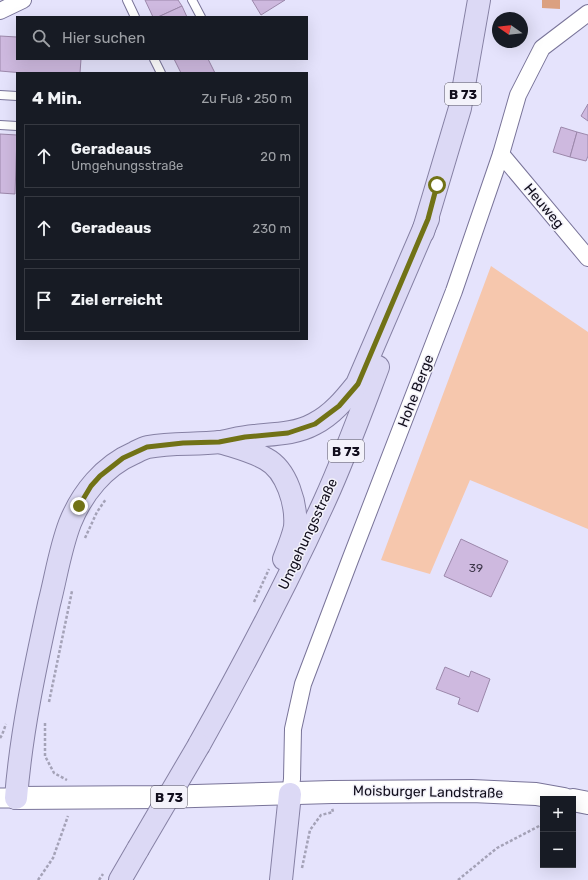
<!DOCTYPE html>
<html lang="de">
<meta charset="utf-8">
<style>
body{margin:0;font-family:Rubik,sans-serif;background:#242831;color:#f1f3f6}
.controls{position:absolute;right:12px;bottom:12px;display:grid;overflow:hidden;border-radius:0px;box-shadow:0 4px 16px #0002}
.controls button{width:36px;height:36px;display:grid;place-items:center;padding:0;border:0;border-bottom:1px solid #363941;background:#171b24;color:#f1f3f6;font:20px sans-serif}
.compass{position:absolute;left:492px;top:12px;width:36px;height:36px;border-radius:50%;background:#171b24;box-shadow:0 4px 16px #0002;rotate:284deg}
.stop{position:absolute;width:12px;height:12px;margin:-9px;border:3px solid #717216;border-radius:50%;background:#fff}
.stop.end{background:#717216;border-color:#fff;box-shadow:0 1px 4px #0008}
.list{margin:0;padding:0;list-style:none}
h2{display:flex;justify-content:space-between;align-items:center;height:52px;margin:0;padding:0 16px;font-size:17px}
h2 small{font-size:13px;font-weight:400;color:#9ea1a6}
.list li{display:grid;grid-template-columns:26px 1fr auto;gap:12px;align-items:center;box-sizing:border-box;height:64px;margin:0 8px 8px;padding:0 8px;border:1px solid #363941;border-radius:0px}
.list b{display:block;font-size:15px;white-space:nowrap}
.list p{margin:0;font-size:13px;white-space:nowrap;color:#9ea1a6}
.list em{font-size:13px;font-style:normal;color:#9ea1a6}
.icon{flex:none;width:22px;height:22px;fill:none;stroke:currentColor;stroke-width:2;stroke-linecap:round;stroke-linejoin:round}
.map{position:relative;flex:none;width:588px;height:880px;overflow:hidden}
.search{position:absolute;background:#171b24;box-shadow:0 4px 16px #0002;left:16px;top:16px;width:292px;height:44px;display:flex;align-items:center;gap:10px;box-sizing:border-box;padding:0 14px;border-radius:0px;color:#9ea1a6;font-size:15px}
.panel{position:absolute;background:#171b24;box-shadow:0 4px 16px #0002;left:16px;top:72px;width:292px;height:268px;border-radius:0px}
.map>svg:first-child{display:block}
</style>
<div class="map">
<svg width="588" height="880" viewBox="0 0 588 880">
<rect width="100%" height="100%" fill="#e5e3fc"/>
<path fill="#f6c7ad" d="M491 266 588 332V529L470 480 430 574 381 560Z"/>
<path fill="#dba080" d="M542 0H560V9L542 8Z"/>
<g fill="#ceb9df" stroke="#9c88ab">
<path d="M145 0H178L182 6 158 17H153Z"/>
<path d="M252 0H285L261 15Z"/>
<path d="M182 6 187 17H158Z"/>
<path d="M0 36 17 37V59H81L80 73H23L0 71Z"/>
<path d="M174 59H208L215 73H181Z"/>
<path d="M588 104V121L581 116Z"/>
<path d="M561 127 577 132 570 157 553 152Z"/>
<path d="M577 132 588 135V156L586 161 570 157Z"/>
<path d="M0 134 17 135 15 194 0 193Z"/>
<path d="M461 539 508 561 491 597 444 576Z"/>
<path d="M445 667 469 677 471 671 490 679 478 712 458 704 460 698 436 689Z"/>
</g>
<g fill="none" stroke-linecap="round" stroke-linejoin="round">
<g stroke="#797499" stroke-width="10">
<g id="service">
<path d="M127 0 135 17"/>
<path d="M192 0 201 17"/>
<path d="M154 59 161 73"/>
<path d="M0 95 17 96"/>
<path d="M0 125 17 126"/>
</g>
</g>
<g stroke="#797499" stroke-width="18">
<g id="minor">
<path d="M0 11 23 0"/>
<path d="M501 154 588 258"/>
<path d="M290 794 292 779 293 729 303 684 350 560 454 291 501 154 518 95 542 48 588 13"/>
</g>
</g>
<g stroke="#797499" stroke-width="21">
<path id="tertiary" d="M0 798H16"/>
</g>
<g stroke="#797499" stroke-width="24">
<g id="secondary">
<path d="M16 798 160 797 332 792 472 791 536 794 564 799"/>
<path d="M573 800 588 803"/>
</g>
</g>
<g stroke="#8681a4" stroke-width="24">
<g id="primary">
<path d="M423 232 460 108 479 0"/>
<path d="M220 442C235 447 252 451 266 459 287 470 297 505 295 527 293 537 288 549 284 559"/>
<path d="M199 745C244 665 287 583 325 500 345 456 361 412 378 367"/>
<path d="M16 798C21 733 35 668 49 604 56 577 60 549 70 523 82 493 104 466 134 453 138 451 143 448 148 447 172 442 196 445 220 442 231 440 242 437 254 436 274 434 296 434 314 424 332 415 345 399 357 384L428 219"/>
<path d="M120 880 138 849"/>
<path d="M281 880 290 794"/>
</g>
</g>
<g stroke="#a4a2b7" stroke-width="2.5" stroke-dasharray="3 2" stroke-linecap="butt">
<path d="M85 538 97 512 106 499"/>
<path d="M254 602 269 569"/>
<path d="M49 702 72 591"/>
<path d="M45 723V756L54 773 67 780"/>
<path d="M0 738 2 735 6 724"/>
<path d="M302 868 310 830 321 815 333 812 332 808"/>
<path d="M38 880 53 858 68 816"/>
<path d="M99 880 103 874"/>
<path d="M458 880 497 848 543 824"/>
</g>
<use href="#service" stroke="#fff" stroke-width="8"/>
<use href="#minor" stroke="#fff" stroke-width="16"/>
<use href="#tertiary" stroke="#fff" stroke-width="19"/>
<use href="#secondary" stroke="#fff" stroke-width="22"/>
<use href="#primary" stroke="#dcd9f5" stroke-width="22"/>
<g stroke="#8681a4" stroke-width="24" stroke-linecap="butt">
<path id="primary-bridge" d="M138 849 199 745"/>
</g>
<use href="#primary-bridge" stroke="#dcd9f5" stroke-width="22"/>
</g>
<g fill="none" stroke-linecap="round" stroke-linejoin="round">
<path stroke="#717216" stroke-width="5" d="M79 506 91 486 100 476 123 458 147 447 183 443 219 442 245 437 288 433 315 424 339 406 358 384 428 219 437 185"/>
</g>
<g text-anchor="middle" dominant-baseline="central" stroke-width="3" stroke-linejoin="round" paint-order="stroke">
<g font-size="12" fill="#40394d">
<text x="476" y="568">39</text>
</g>
<g fill="#f3f2fa" stroke="#55525f" stroke-width="1">
<rect x="445" y="83" width="36" height="22" rx="3"/>
<rect x="328" y="440" width="36" height="22" rx="3"/>
<rect x="151" y="786" width="36" height="22" rx="3"/>
</g>
<g font-size="13" font-weight="bold" fill="#110e1c">
<text x="463" y="94">B 73</text>
<text x="346" y="451">B 73</text>
<text x="169" y="797">B 73</text>
</g>
<g font-size="14" fill="#110e1c" stroke="#f3f2fa">
<text transform="translate(544 206) rotate(50)">Heuweg</text>
<text transform="translate(416 391) rotate(-69)">Hohe Berge</text>
<text transform="translate(308 534) rotate(-65)">Umgehungsstraße</text>
<text transform="translate(428 792) rotate(1)">Moisburger Landstraße</text>
</g>
</g>
</svg>
<div class="controls">
<button>+</button>
<button>−</button>
</div>
<svg class="compass" viewBox="-18 -18 36 36"><path d="M0-13l5 13h-10z" fill="#e53935"/><path d="M0 13l5-13h-10z" fill="#9ea1a6"/></svg>
<div class="stop" style="left:437px;top:185px"></div>
<div class="stop end" style="left:79px;top:506px"></div>
<div class="search"><svg class="icon" aria-label="search" viewBox="0 0 24 24"><circle cx="10" cy="10" r="6"/><path d="M15 15l6 6"/></svg>Hier suchen</div>
<section class="panel">
<h2>4 Min.<small>Zu Fuß · 250 m</small></h2>
<ul class="list">
<li><svg class="icon" aria-label="ahead" viewBox="0 0 24 24"><path d="M12 20V5M6 11l6-6 6 6"/></svg><div><b>Geradeaus</b><p>Umgehungsstraße</p></div><em>20 m</em></li>
<li><svg class="icon" aria-label="ahead" viewBox="0 0 24 24"><path d="M12 20V5M6 11l6-6 6 6"/></svg><div><b>Geradeaus</b></div><em>230 m</em></li>
<li><svg class="icon" aria-label="arrive" viewBox="0 0 24 24"><path d="M6 21V4h12l-3 4 3 4H6"/></svg><div><b>Ziel erreicht</b></div></li>
</ul>
</section>
</div>
